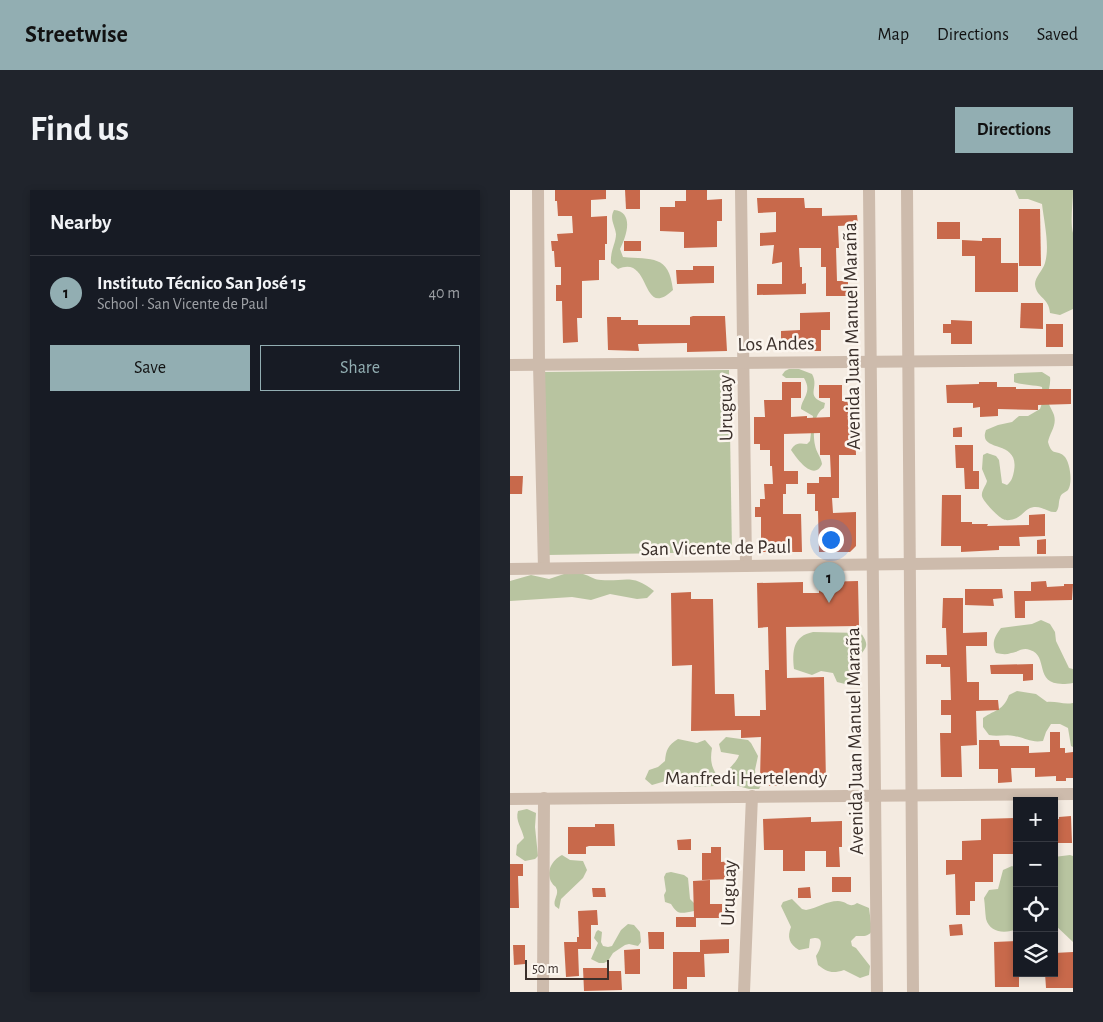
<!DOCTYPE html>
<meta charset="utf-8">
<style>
body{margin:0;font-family:"Alegreya Sans",sans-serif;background:#20242c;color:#f1f3f6}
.controls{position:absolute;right:15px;bottom:15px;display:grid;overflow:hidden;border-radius:0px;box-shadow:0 2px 8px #0003}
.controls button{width:45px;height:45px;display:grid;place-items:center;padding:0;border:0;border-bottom:1px solid #363941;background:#171b24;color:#f1f3f6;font:25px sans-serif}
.scale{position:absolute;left:15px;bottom:12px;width:84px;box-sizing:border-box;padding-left:5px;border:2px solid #3b302b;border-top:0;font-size:14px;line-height:18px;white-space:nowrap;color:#3b302b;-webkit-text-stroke:4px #fbf5ee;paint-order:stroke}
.you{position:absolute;left:320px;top:349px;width:18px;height:18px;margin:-12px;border:4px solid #fff;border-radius:50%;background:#1a73e8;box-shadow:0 0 0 8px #1a73e833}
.badge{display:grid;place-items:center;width:32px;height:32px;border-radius:50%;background:#92aeb2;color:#111;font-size:16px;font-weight:700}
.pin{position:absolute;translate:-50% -41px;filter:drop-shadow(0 1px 2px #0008)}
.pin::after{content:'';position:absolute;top:26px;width:18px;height:15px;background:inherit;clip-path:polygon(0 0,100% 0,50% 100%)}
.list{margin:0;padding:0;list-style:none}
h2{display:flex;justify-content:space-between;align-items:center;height:65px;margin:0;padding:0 20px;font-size:21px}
h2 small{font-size:16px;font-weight:400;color:#9ea1a6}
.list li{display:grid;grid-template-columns:32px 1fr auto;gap:15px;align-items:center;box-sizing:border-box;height:75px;padding:0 20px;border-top:1px solid #363941}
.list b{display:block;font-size:19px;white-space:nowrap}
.list p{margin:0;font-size:16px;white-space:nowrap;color:#9ea1a6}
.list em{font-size:16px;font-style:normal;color:#9ea1a6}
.actions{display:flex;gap:10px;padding:15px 20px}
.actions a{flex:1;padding:11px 0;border:1px solid #92aeb2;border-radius:0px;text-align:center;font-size:18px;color:#92aeb2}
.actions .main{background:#92aeb2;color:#111}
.icon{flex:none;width:28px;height:28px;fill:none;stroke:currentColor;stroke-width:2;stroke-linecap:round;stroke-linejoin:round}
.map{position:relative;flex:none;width:563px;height:802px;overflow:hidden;border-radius:0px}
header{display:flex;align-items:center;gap:30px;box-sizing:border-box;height:70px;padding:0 25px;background:#92aeb2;color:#111}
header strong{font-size:24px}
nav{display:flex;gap:28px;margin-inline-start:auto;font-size:18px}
.intro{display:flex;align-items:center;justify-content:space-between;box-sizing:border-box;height:120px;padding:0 30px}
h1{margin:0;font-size:35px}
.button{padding:12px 22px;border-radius:0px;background:#92aeb2;color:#111;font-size:18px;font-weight:700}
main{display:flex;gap:30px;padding:0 30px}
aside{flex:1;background:#171b24;border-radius:0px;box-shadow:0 2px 8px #0003}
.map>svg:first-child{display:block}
</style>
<header>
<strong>Streetwise</strong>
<nav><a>Map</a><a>Directions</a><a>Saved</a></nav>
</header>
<div class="intro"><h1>Find us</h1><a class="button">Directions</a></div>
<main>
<aside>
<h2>Nearby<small></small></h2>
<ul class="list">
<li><span class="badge">1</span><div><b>Instituto Técnico San José 15</b><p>School · San Vicente de Paul</p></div><em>40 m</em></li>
</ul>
<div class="actions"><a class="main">Save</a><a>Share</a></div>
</aside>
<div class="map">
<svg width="563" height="802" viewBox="0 0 563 802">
<rect width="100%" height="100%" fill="#f4ebe1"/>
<g fill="#b8c4a0">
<path d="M505 0H563C563 14 560 31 563 43V119L550 125 540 123C539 107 526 108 525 94 525 87 533 80 535 73 540 56 534 32 532 14L518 9H509Z"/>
<path d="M104 20C125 22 116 47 110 59L113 67C142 70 159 64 163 100 130 131 142 64 108 79L101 73C100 61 106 53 106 44 105 35 99 29 104 20Z"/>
<path d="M279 179H289L302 184C310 198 294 206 315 213L314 218C303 224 303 244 305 255 306 262 311 267 312 274 304 292 287 269 281 260 285 253 289 253 297 254L300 251 303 226 291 219C291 209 303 203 294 188H276L272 185 275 181Z"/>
<path d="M219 180 222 362 37 365 34 182Z"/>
<path d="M532 182 540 187C541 194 538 200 538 207 537 214 542 219 544 225 547 236 540 242 538 252 542 267 547 259 554 266 560 271 563 293 558 300 555 303 551 303 550 308 548 313 550 317 546 322 538 323 533 316 524 317 515 318 512 327 504 329 501 330 496 331 493 329 488 327 472 310 472 306 471 301 476 296 477 291L472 279 473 265 477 263 486 266 489 270 492 293 497 295C502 291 503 286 504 281 510 248 467 264 476 240L488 235 502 232 509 226H518L530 219 533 210 532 197C525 195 510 195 504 192V184L508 183Z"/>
<path d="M57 383C63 383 71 383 76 385 82 387 85 390 91 390 115 392 122 383 144 401L137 408 127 409 100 404 81 410 62 407 0 411V391L21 385 39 389Z"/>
<path d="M531 430 540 434 545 442 546 451 559 478 563 479V493C520 500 541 466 520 460 513 457 508 462 501 463 496 465 491 464 486 463 481 453 485 446 491 438L522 434Z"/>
<path d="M303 442 351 443C362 459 353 457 349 469 346 479 350 483 344 494H335L327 492 323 483 311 481 302 485 284 479C282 461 283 446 303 442Z"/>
<path d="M507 501 526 504 537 512C546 511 554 515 563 513V557L561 556 558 538 550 534H541L536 542 533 551C521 553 516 548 504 546 496 544 488 547 479 545L473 537V528C486 519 493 521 499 505Z"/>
<path d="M216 547 238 550 241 553 248 566 245 580 246 590 251 595 249 599H239L217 593C211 580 226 576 229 565L211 562 209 554Z"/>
<path d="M168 549 187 553 195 550 202 558C200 570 201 577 208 587L204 596 186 597 169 591 159 590 142 595 135 589 139 580 148 577 155 571C156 560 158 555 168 549Z"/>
<path d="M17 619 26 623 25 637 28 666 25 669 15 671 6 665 7 655 14 648C12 638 5 631 8 621Z"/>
<path d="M52 665 60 670 73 671 77 680 73 688 51 709 49 719 45 716C43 710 48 706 47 700 45 694 45 698 42 693 35 682 42 670 52 665Z"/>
<path d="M560 665 563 666V752L544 734V667Z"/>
<path d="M502 676 507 679V739C495 744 480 743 476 729 475 722 475 715 474 708L479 700 488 699 493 680Z"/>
<path d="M161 682 174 685 178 688 180 709 185 714 184 721C172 723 168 726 161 714L155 712 154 705 156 701 154 687 156 683Z"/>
<path d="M282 709 292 719 296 720C308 718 316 711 328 711 337 711 339 719 347 713L359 718 362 741C358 747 353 746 346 746L341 751 342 756 346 758 360 776 359 785 350 788 334 780C322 784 317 782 308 775L306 766C311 759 316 744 300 749L299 758 289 760C279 754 277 747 281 737L271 716 273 712Z"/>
<path d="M118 734 124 735 130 742 131 752 128 756 119 754 115 755 103 763 98 771 94 773H89L81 769 88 753 84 748 86 742 88 740 92 742 91 752 93 756 98 757 102 756 111 740Z"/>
</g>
<g fill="#c8694b">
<path d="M45 0H96V9L81 10V27L97 26V54H95V70H89V90L72 91V128H67L68 152 53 153 52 111H46V95H51V77H45L44 61H42L41 51H48L47 44 63 43 62 26H48L47 11H45Z"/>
<path d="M115 0H130V19H116Z"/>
<path d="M176 0H197V10L212 9V31H207V57L174 58V42L150 41V17H165V11H176Z"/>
<path d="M247 8H294L295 18H312V26L347 25 348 35 328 36 329 58H326L327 91H338V106H316V77H311V58H289L290 77H292V94L296 93V104L247 105V94H272V72L262 74 264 55 250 56V43L266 42V22L248 23Z"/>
<path d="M509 19H530L531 76H509Z"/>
<rect x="427" y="32" width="23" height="17"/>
<path d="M472 48H491V73H508V102H465V66H452V50L472 51Z"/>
<rect x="114" y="51" width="17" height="10"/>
<path d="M183 76H204V93L167 94 166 80H183Z"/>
<path d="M511 113H533V139L510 138Z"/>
<path d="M320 122V140H311V161H298L297 155H271V141L290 140V123Z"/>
<path d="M183 126H215L217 161 177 162V153L128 154 129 161 98 160 97 127H111V130H128V135H180V127Z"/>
<path d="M441 130 462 131V154H441V143H433V134H441Z"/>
<rect x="536" y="134" width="17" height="23"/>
<path d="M272 192H291V208H281V227L297 226V228L320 227V208H309V195H332V211H338V237H345L346 265H329V308H322L323 323 346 322V356L340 362H309L308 321H305V304H297V293H309V287H321L320 265H310V243L274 244V281H288V294H276V304H273V324H291L292 362H251V327H245V317H250V309H255L254 294H263L262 276H260V260H250V254H244V227H255L254 210H272Z"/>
<path d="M469 192H487V197H506V199H561V214L528 215V220L488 219V226L470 227V217L463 218V213H437L436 195 469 194Z"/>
<path d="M452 237V247H443V238Z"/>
<path d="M445 255H463V281H469V299H455L454 278H446Z"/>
<path d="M0 286H13L12 304H0Z"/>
<path d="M432 305H451V332H462V334H478L477 336 519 335V325L535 324V346L509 347 510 356H489V360L451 362V356H431Z"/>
<path d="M536 349V364H527V350Z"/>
<path d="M348 391 349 436 276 437 277 488 314 487 316 593 279 594V596H259V588L250 589 251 547 231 548V540L181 541 182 475 162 476 161 403 181 402V409H203L205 504H224L225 526H250V520H256L255 480H259L258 437 248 438 247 393 293 392V403H309V392Z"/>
<path d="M536 391 537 397 554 396V394H563L562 410 515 411V428H505L504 401H521V392Z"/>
<path d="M455 399H492L493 408 483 409 484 416 455 415Z"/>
<path d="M433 408H453V443L477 442V456H456L457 492H469V510H488L489 520 466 521 467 555 451 556 452 587H431L430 543H441V525H431V510H441L440 477H431V474H416V465H437L436 438H432Z"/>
<path d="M523 474V490L513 491V484H481L480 475Z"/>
<path d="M540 542H550V558H555V563L563 562V588H556V591H546V586L525 587V578H501L502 592 488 593V579H469V550H489L490 556H519V563L540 562Z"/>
<path d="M561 626 562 653H544V629H549V627Z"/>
<path d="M301 627V632L332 631V657H329L330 677H316V661H295V681H273V660H254L253 629Z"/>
<path d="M505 628 506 664H483V692H465V711H460V725H446L445 684 436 685V670H452V651L471 650V629Z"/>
<path d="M85 634H104L105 656H79L76 657V664H58V637H85Z"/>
<path d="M181 649V660H168L167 650Z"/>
<path d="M201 657H211V672L222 671V689L192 690V663H201Z"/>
<path d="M0 674H13V686H8L9 718H0Z"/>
<rect x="322" y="687" width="19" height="15"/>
<path d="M200 690V714H212V728H186V737H166V727H184L183 691Z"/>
<path d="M300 697 301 708H288V698Z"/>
<path d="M82 698H95L96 707H83Z"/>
<path d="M87 720 88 735H81V759H68L69 786 56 787 54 752H67V747H69L68 721Z"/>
<path d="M452 734 453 745 440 746 439 735Z"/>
<path d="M138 742H154V759H139Z"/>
<path d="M219 749V763L194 764 195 787H177V799H163V762H190V750Z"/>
<path d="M507 751V783H509V797H485L484 752Z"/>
<path d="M3 755H15V774L4 775Z"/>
<path d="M130 759V784H115L114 760Z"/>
<path d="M563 762V798H536L535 783H544V763Z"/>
<path d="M73 778H97V781H111L112 800 74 801Z"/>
</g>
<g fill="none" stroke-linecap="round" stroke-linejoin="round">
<g stroke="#cdbbac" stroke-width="12">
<path d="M28 0 29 175 34 378"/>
<path d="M231 0 236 376"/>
<path d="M359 0 367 802"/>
<path d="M397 0 403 802"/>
<path d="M0 175 563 170"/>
<path d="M0 379 563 372"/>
<path d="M0 609 563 604"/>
<path d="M33 802 34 608"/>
<path d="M234 802 242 606"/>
</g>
</g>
<g text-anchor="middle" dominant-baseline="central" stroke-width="5" stroke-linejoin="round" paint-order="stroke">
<g font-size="20" fill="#3b302b" stroke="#fbf5ee">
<text transform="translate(342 146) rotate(-91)">Avenida Juan Manuel Maraña</text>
<text transform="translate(266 154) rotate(-1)">Los Andes</text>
<text transform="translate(216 218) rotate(-91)">Uruguay</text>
<text transform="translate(206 358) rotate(-1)">San Vicente de Paul</text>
<text transform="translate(345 551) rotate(-91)">Avenida Juan Manuel Maraña</text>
<text x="236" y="588">Manfredi Hertelendy</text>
<text transform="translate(219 703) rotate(-88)">Uruguay</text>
</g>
</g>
</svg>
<div class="controls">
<button>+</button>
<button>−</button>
<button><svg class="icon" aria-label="locate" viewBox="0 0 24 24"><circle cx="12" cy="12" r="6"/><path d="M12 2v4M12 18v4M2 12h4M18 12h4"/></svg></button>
<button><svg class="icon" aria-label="layers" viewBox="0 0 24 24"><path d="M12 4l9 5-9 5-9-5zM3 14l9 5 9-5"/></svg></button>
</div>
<div class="scale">50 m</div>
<div class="you"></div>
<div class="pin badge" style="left:319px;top:413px">1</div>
</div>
</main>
